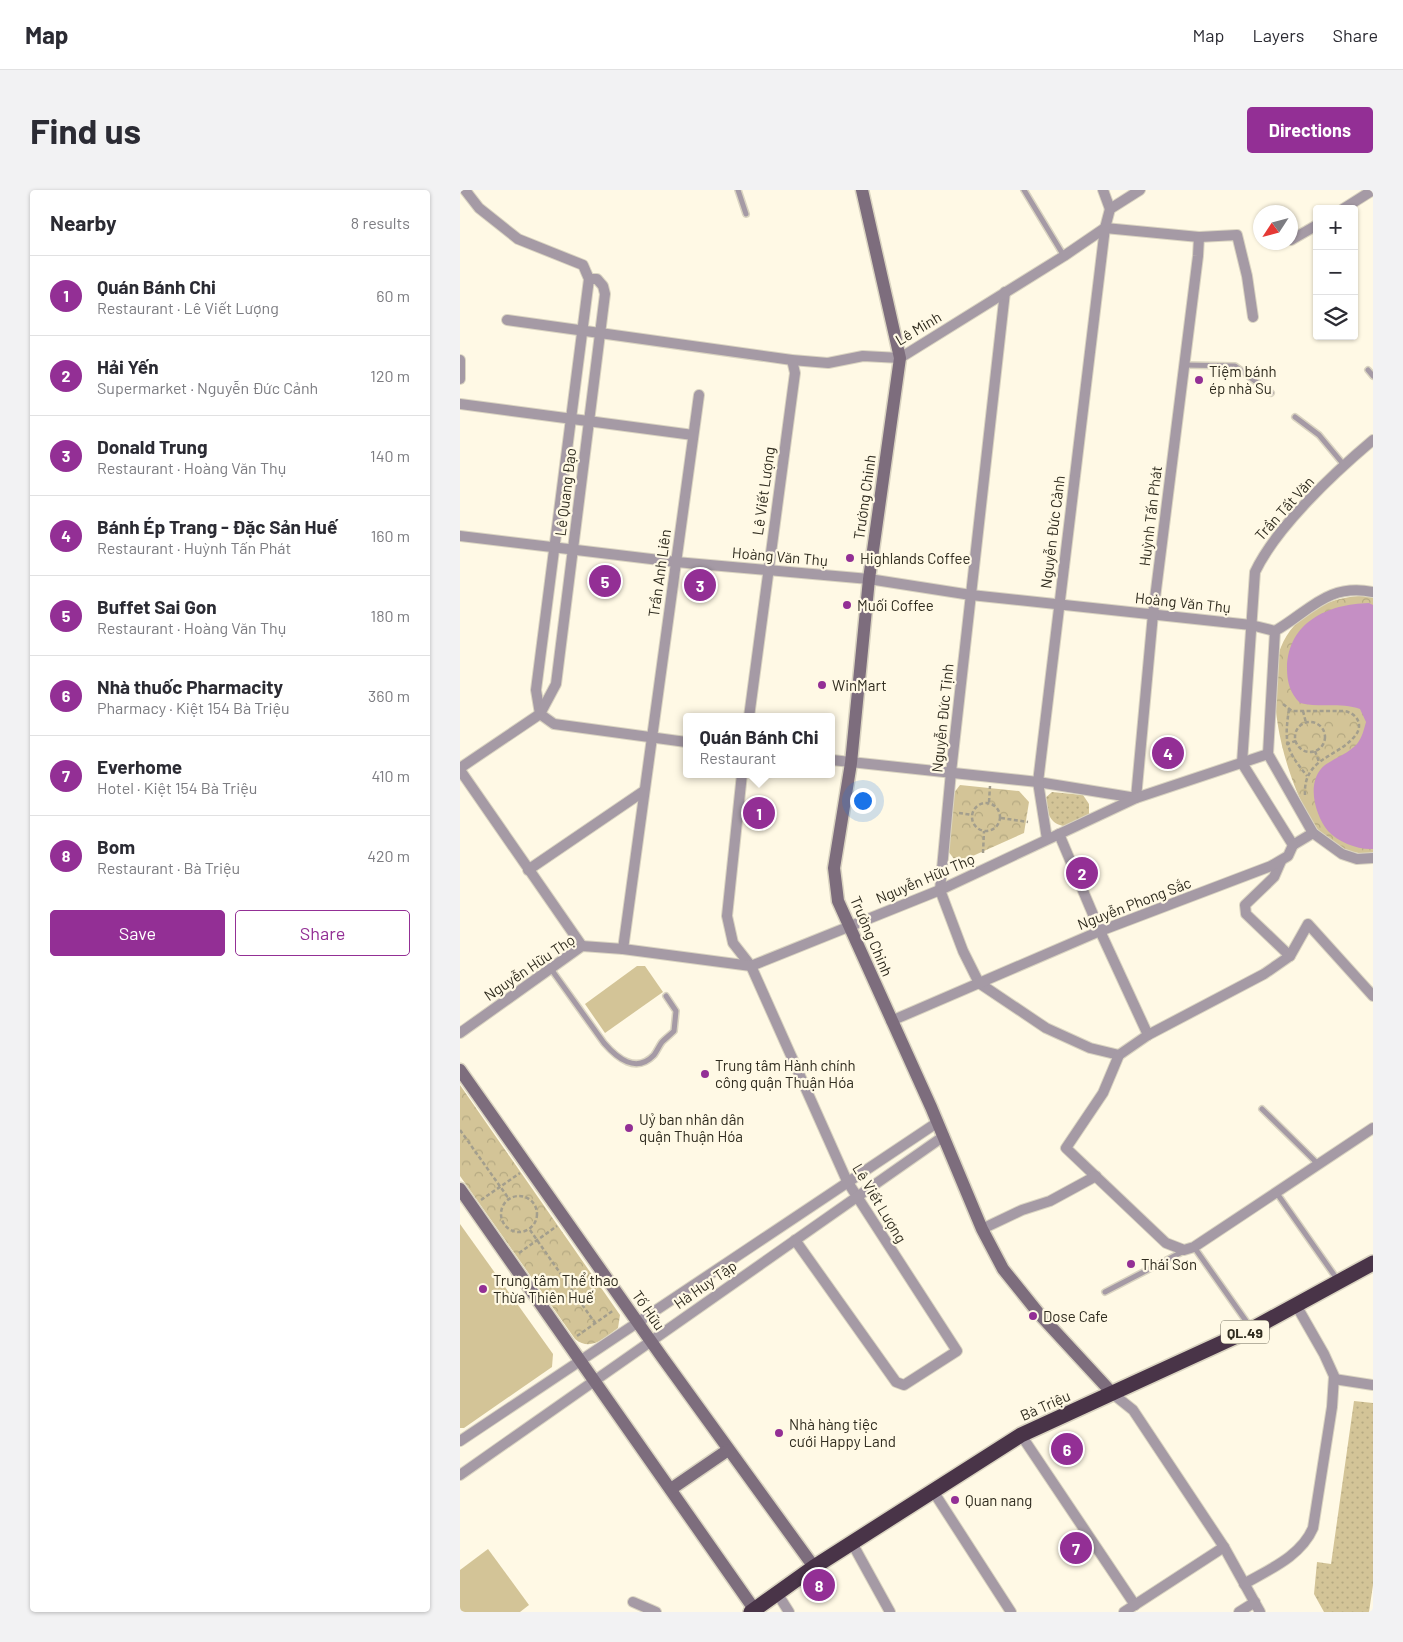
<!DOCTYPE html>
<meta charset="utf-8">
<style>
body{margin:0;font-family:Barlow,sans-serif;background:#f2f2f3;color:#2b2b33}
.controls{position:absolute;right:15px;top:15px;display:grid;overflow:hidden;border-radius:5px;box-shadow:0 1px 4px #0004}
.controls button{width:45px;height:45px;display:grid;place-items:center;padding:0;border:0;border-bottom:1px solid #e1e1e2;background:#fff;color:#2b2b33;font:25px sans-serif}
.compass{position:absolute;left:793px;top:15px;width:45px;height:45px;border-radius:50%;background:#fff;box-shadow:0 1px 4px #0004;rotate:234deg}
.you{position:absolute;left:402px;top:610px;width:18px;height:18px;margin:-12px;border:4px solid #fff;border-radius:50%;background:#1a73e8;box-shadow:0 0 0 8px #1a73e833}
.badge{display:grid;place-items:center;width:32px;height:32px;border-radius:50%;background:#932f95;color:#fff;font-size:16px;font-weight:700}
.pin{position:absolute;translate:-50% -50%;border:2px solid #fff;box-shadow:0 1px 5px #0006}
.popup{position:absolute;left:223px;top:523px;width:152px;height:65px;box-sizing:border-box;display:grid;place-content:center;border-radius:5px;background:#fff;filter:drop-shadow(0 1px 4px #0005);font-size:16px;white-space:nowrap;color:#7c7c81}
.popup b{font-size:19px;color:#2b2b33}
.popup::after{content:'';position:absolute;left:50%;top:100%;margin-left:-10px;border:10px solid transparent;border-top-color:#fff}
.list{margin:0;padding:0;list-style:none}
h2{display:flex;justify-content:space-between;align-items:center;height:65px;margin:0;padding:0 20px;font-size:21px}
h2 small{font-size:16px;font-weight:400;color:#7c7c81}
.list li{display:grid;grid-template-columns:32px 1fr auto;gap:15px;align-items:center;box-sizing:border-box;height:80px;padding:0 20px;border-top:1px solid #e1e1e2}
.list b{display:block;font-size:19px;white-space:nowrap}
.list p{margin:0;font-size:16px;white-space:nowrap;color:#7c7c81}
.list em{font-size:16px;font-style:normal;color:#7c7c81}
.actions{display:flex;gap:10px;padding:15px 20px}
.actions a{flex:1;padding:11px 0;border:1px solid #932f95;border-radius:5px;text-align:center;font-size:18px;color:#932f95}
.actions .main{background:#932f95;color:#fff}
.icon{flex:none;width:28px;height:28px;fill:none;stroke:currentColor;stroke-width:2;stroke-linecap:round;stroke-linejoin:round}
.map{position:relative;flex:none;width:913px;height:1422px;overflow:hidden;border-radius:5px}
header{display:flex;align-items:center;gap:30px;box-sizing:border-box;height:70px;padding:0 25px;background:#fff;border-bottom:1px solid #e1e1e2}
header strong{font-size:24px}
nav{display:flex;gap:28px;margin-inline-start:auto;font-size:18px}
.intro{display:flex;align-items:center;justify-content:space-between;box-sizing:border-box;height:120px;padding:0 30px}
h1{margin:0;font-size:35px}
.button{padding:12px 22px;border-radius:5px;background:#932f95;color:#fff;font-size:18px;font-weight:700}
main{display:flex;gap:30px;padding:0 30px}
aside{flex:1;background:#fff;border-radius:5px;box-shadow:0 1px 4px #0004}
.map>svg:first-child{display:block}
</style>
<header>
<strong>Map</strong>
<nav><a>Map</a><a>Layers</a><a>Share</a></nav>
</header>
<div class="intro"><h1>Find us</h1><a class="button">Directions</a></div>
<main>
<aside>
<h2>Nearby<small>8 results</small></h2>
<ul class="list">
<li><span class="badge">1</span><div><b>Quán Bánh Chi</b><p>Restaurant · Lê Viết Lượng</p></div><em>60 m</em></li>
<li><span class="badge">2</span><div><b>Hải Yến</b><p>Supermarket · Nguyễn Đức Cảnh</p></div><em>120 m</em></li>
<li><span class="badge">3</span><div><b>Donald Trung</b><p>Restaurant · Hoàng Văn Thụ</p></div><em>140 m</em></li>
<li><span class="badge">4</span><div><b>Bánh Ép Trang - Đặc Sản Huế</b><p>Restaurant · Huỳnh Tấn Phát</p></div><em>160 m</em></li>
<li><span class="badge">5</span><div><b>Buffet Sai Gon</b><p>Restaurant · Hoàng Văn Thụ</p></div><em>180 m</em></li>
<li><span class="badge">6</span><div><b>Nhà thuốc Pharmacity</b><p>Pharmacy · Kiệt 154 Bà Triệu</p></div><em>360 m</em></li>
<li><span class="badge">7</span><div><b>Everhome</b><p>Hotel · Kiệt 154 Bà Triệu</p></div><em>410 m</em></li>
<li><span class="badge">8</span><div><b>Bom</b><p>Restaurant · Bà Triệu</p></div><em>420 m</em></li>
</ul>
<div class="actions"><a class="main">Save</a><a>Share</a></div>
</aside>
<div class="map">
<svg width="913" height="1422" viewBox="0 0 913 1422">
<defs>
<pattern id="grass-dots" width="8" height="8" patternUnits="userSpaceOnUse" patternTransform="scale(1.25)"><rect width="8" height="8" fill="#d3c497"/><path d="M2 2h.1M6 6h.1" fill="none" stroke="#b5a982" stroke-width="1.8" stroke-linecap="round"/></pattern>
<pattern id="park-crowns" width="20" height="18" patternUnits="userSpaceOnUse" patternTransform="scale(1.25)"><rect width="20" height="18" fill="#d3c497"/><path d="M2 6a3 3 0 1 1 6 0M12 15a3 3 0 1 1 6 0" fill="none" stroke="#b5a982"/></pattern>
</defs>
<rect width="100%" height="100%" fill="#fff9e5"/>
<g fill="url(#grass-dots)">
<path d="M592 602 623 605 629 614V625L605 636C590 635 587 622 584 609Z"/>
<path d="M894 1211 913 1213V1395L909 1422H864L854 1404 857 1372 871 1374Z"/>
</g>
<g fill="url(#park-crowns)">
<path d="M899 406H913V664C897 664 879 661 867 650 830 615 801 504 821 457 834 425 867 408 899 406Z"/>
<path d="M500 595 559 601 569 612 564 643 497 673 488 661 493 604Z"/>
<path d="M0 895 160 1125 158 1138C144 1148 131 1162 115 1149L0 986Z"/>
</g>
<g fill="#d3c497">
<path d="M177 776H185L203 802 145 843 125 814Z"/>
<path d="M0 1034 93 1164 92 1177 4 1238H0Z"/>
<path d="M28 1359 69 1415 60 1422H0V1380Z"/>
</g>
<path fill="#c58fc4" d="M909 413 913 415V659C898 660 878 652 868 641 855 625 845 591 865 575 875 568 889 563 897 554 902 548 904 539 906 532L900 519C880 512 860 518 840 513 830 503 827 492 827 478 828 432 868 414 909 413Z"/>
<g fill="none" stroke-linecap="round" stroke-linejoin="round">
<g stroke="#dad4c1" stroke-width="8">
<g id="lane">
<path d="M278 0 286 24"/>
<path d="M564 0 604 66"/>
<path d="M725 175 775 176 811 203"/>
<path d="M908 180 913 186"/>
<path d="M835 227 859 245 884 275"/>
<path d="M91 779 144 853C157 868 176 884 194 865 197 861 199 856 202 852 206 848 210 845 214 841L216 821 206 806"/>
<path d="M802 919 858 974"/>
<path d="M816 1002 877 1089"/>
<path d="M734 1057 791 1138"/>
<path d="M645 1102 724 1061"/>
</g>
</g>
<g stroke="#dad4c1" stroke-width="12">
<g id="street">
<path d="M5 0 19 18 58 49 123 75 129 89 76 500 80 524"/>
<path d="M643 0 650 19"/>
<path d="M883 19 913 0"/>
<path d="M831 50 857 35"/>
<path d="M545 102 491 582 480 700 503 761 519 793 586 838 630 858 659 865"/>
<path d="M47 130 332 170 368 173 403 166 440 168 604 66 645 38 739 47 777 45 787 86 793 127"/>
<path d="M0 170V189"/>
<path d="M0 214 233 245"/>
<path d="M0 346 216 372 409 389 511 405 791 435 815 441"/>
<path d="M913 402C867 393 850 421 815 441L808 564 853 643 882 664 897 669 913 668"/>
<path d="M80 524 94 534 226 552"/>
<path d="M289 527 335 183 332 170"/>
<path d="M372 570 578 592 676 608 693 424 738 66 739 47"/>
<path d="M0 578 80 524 96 494 145 104 143 96 137 89H129"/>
<path d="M0 580 122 756"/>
<path d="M282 584 267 726 273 753 291 776 387 991 497 1161 444 1195 436 1192 335 1050"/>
<path d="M599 644 640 741 688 845"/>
<path d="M587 649 578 592 645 38 650 19 680 0"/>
<path d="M833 655 853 643"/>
<path d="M821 671 814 687 785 715 786 724 830 766"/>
<path d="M68 680 184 601"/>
<path d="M163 759 239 205"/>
<path d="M913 806 848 734 830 766 804 784 688 845 659 865 643 903 606 958 706 1053 724 1060 734 1057 913 938"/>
<path d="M431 831 640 741 811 676 828 666 833 655 782 573 795 382C816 337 875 282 913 250"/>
<path d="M0 843 122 756 163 759 291 776 480 700 676 608 808 564"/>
<path d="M522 1039 562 1020 590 1011 636 986"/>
<path d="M874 1189 913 1195"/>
<path d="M653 1204 673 1220 764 1357 800 1422"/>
<path d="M561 1245 675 1415"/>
<path d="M0 1251 478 932"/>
<path d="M0 1285 484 946"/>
<path d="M473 1301 551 1422"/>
<path d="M392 1353 430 1422"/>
<path d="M784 1394C810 1379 841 1366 853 1338L872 1217 874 1186 864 1164 836 1115"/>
<path d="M317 1403 329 1422"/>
<path d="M173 1412 196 1422"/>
<path d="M664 1422 764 1357"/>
<path d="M779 1422 795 1412"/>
</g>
</g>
<g stroke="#dad4c1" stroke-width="15">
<g id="secondary">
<path d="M402 0 440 168 409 389 391 573 374 678 378 711 471 917 522 1039 543 1079 580 1125 653 1204"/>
<path d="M0 880 202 1167 354 1377"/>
<path d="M0 999 294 1419"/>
<path d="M211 1299 268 1260"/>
</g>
</g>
<g stroke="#dad4c1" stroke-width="18">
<path id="highway" d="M291 1422 354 1377 561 1245 792 1139 913 1073"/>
</g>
<g stroke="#a39e8d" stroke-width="2.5" stroke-dasharray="4 2.5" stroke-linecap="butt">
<path d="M823 514 832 521H884C897 523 904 535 895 546 877 568 843 568 845 605"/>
<path d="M829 519C824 553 826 560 847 586"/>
<path d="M843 521 846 533"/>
<circle cx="850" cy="547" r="15"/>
<path d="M826 554 836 551"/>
<path d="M855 561 859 572"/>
<path d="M529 612 530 596"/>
<circle cx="526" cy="627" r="14"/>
<path d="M499 623 512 625"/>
<path d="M541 628 568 632"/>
<path d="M523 663 524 641"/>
<path d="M0 940 49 1009"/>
<circle cx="59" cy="1024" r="18"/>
<path d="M21 1010 60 983"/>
<path d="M70 1040 135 1133"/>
<path d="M59 1063 97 1036"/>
<path d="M117 1146 154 1120"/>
</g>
<use href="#lane" stroke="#a59aa5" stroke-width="5"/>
<use href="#street" stroke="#a59aa5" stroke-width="10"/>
<use href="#secondary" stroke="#7d6d7d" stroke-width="12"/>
<use href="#highway" stroke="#493448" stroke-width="15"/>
</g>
<g fill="#932f95" stroke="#fff9e5" stroke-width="2">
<circle cx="739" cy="190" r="5"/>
<circle cx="390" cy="368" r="5"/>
<circle cx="387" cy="415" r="5"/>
<circle cx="362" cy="495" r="5"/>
<circle cx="245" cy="884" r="5"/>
<circle cx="169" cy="938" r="5"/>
<circle cx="671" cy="1074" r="5"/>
<circle cx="23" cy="1099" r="5"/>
<circle cx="573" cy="1126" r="5"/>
<circle cx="319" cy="1243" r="5"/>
<circle cx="495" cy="1310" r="5"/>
</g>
<g text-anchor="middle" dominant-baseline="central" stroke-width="4.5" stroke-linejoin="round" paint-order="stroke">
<rect fill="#fff9e5" stroke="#6e6a5a" stroke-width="1" x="761" y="1130.5" width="48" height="23" rx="4"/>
<g font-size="14" font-weight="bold" fill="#302c1f">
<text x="785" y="1142">QL.49</text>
</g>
<g font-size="15" fill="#302c1f" stroke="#fff9e5">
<text transform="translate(458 138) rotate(-31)">Lê Minh</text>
<text transform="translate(303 301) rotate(-82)">Lê Viết Lượng</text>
<text transform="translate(105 302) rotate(-83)">Lê Quang Đạo</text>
<text transform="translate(404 307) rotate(-82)">Trường Chinh</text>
<text transform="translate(824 318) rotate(-48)">Trần Tất Văn</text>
<text transform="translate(690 326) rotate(-83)">Huỳnh Tấn Phát</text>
<text transform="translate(592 342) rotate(-83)">Nguyễn Đức Cảnh</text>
<text transform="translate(320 366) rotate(5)">Hoàng Văn Thụ</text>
<text transform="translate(199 383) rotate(-82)">Trần Anh Liên</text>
<text transform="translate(723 412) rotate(6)">Hoàng Văn Thụ</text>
<text transform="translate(482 528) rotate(-84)">Nguyễn Đức Tịnh</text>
<text transform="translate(465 688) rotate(-23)">Nguyễn Hữu Thọ</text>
<text transform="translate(674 713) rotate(-21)">Nguyễn Phong Sắc</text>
<text transform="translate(412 746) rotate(67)">Trường Chinh</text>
<text transform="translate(69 777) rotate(-34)">Nguyễn Hữu Thọ</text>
<text transform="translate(420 1013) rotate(59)">Lê Viết Lượng</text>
<text transform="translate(245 1094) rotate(-35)">Hà Huy Tập</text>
<text transform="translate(189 1120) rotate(55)">Tố Hữu</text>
<text transform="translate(585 1215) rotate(-24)">Bà Triệu</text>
</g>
<g font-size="15" fill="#302c1f" stroke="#fff9e5" text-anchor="start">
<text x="749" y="181">Tiệm bánh<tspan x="749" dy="17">ép nhà Su</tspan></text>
<text x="400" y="368">Highlands Coffee</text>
<text x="397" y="415">Muối Coffee</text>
<text x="372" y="495">WinMart</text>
<text x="255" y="875">Trung tâm Hành chính<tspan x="255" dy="17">công quận Thuận Hóa</tspan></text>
<text x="179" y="929">Uỷ ban nhân dân<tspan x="179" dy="17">quận Thuận Hóa</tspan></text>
<text x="681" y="1074">Thái Sơn</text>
<text x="33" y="1090">Trung tâm Thể thao<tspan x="33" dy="17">Thừa Thiên Huế</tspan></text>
<text x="583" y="1126">Dose Cafe</text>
<text x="329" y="1234">Nhà hàng tiệc<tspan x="329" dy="17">cưới Happy Land</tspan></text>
<text x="505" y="1310">Quan nang</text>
</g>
</g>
</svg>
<div class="controls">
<button>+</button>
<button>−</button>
<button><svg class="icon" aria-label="layers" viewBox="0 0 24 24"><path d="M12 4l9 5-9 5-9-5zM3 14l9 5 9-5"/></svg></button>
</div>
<svg class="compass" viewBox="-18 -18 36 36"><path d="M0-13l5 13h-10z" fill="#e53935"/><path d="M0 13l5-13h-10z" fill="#7c7c81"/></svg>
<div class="you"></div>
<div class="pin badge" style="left:299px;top:623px">1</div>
<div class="popup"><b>Quán Bánh Chi</b>Restaurant</div>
<div class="pin badge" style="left:622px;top:683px">2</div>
<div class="pin badge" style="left:240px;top:395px">3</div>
<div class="pin badge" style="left:708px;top:563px">4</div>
<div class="pin badge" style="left:145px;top:391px">5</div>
<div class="pin badge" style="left:607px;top:1259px">6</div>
<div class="pin badge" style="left:616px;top:1358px">7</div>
<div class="pin badge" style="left:359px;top:1395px">8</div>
</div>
</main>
